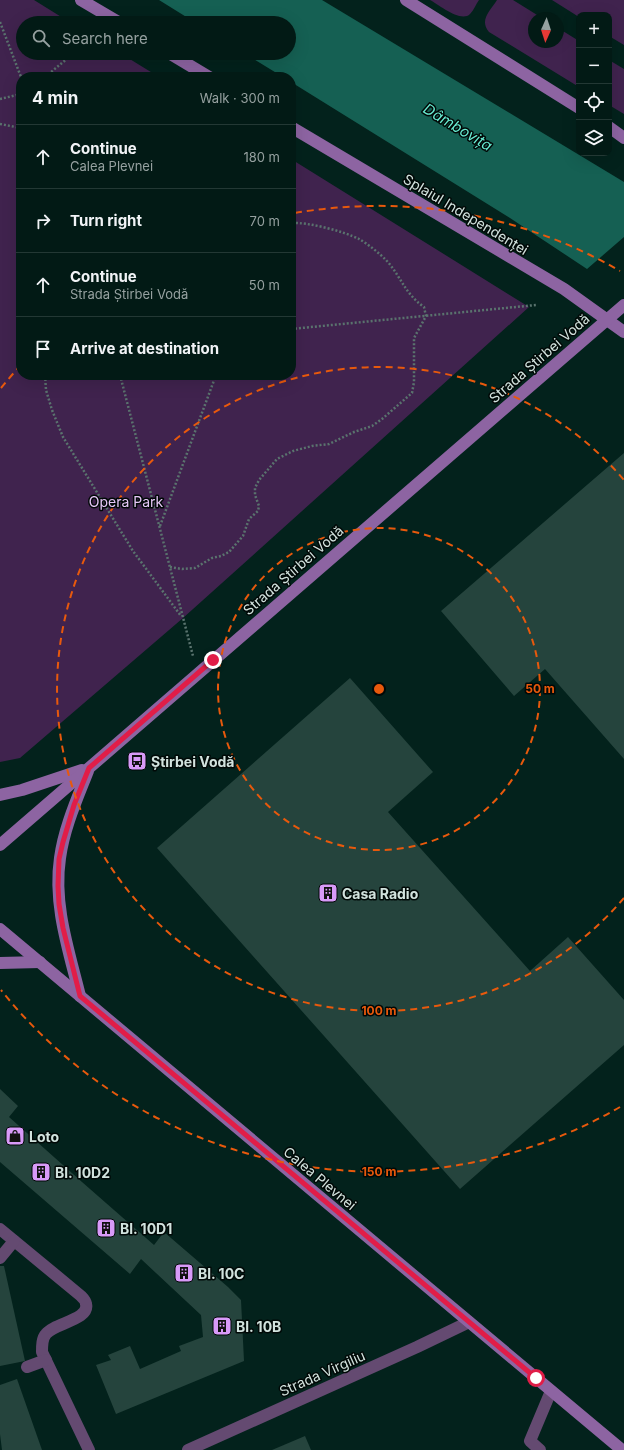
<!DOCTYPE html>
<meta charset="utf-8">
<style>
body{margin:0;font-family:Inter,sans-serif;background:#102722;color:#f1f3f6}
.controls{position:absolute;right:12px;top:12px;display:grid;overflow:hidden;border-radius:8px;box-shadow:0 4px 16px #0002}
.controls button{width:36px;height:36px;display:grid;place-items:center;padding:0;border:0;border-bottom:1px solid #233834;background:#021a15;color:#f1f3f6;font:20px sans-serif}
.compass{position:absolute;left:528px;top:12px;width:36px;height:36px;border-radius:50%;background:#021a15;box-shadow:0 4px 16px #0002;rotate:183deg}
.stop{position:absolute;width:12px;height:12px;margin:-9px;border:3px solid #e11d48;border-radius:50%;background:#fff}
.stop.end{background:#e11d48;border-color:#fff;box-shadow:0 1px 4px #0008}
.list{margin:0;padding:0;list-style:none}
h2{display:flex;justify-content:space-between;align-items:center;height:52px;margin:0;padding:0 16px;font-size:17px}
h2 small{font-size:13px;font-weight:400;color:#96a1a0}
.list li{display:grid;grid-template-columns:26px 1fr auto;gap:12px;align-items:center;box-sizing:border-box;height:64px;padding:0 16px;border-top:1px solid #233834}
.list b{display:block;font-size:15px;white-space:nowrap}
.list p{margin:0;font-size:13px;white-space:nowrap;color:#96a1a0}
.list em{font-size:13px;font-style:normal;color:#96a1a0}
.icon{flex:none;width:22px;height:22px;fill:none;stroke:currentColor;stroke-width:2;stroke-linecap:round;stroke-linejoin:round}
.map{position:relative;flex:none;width:624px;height:1450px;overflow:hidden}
.search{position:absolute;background:#021a15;box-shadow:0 4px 16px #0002;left:16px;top:16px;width:280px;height:44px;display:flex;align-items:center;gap:10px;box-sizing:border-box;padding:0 14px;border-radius:22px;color:#96a1a0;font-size:15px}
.panel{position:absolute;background:#021a15;box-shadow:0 4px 16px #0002;left:16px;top:72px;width:280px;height:308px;border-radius:16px}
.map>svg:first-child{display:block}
</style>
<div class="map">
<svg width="624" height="1450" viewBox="0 0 624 1450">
<rect width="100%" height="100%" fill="#03221c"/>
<g fill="#40234e">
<path d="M0 0H34L71 23H23V53H120L159 77H21V375H291V159L529 307 183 618 20 758 0 762Z"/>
<path d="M430 0H479C476 4 474 10 470 14 461 23 439 5 430 0Z"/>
<path d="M497 0H513L542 18H534V42H558V28L579 41V87L489 32C479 20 490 11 497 0Z"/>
<path d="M552 0H624V45L609 36V15H579V17Z"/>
<path d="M609 60 624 69V114L609 105Z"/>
</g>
<path fill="#156053" d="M159 0H322L624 182V237L587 269 510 218 291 82V77H283L244 53H289V23H196Z"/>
<g fill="#25443d">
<path d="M624 453V759L545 669 514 696 441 611Z"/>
<path d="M350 678 433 772 388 812 530 971 568 937 624 1000V1045L460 1189 157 848Z"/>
<path d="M0 1089 18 1106 9 1117 82 1182 154 1245 164 1232 228 1287 241 1300 244 1361 116 1414 96 1365 111 1360 108 1355 130 1346 140 1369 181 1351 179 1346 203 1337 201 1315 141 1259 130 1274 0 1162Z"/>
<path d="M0 1266H4L25 1361 0 1366Z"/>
<path d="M17 1379 42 1450H2L0 1434V1385Z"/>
<path d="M305 1436 311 1450H272Z"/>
</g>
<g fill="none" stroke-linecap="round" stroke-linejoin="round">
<g stroke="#5a736e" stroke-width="2.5" stroke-dasharray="2 2" stroke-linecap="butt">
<path d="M0 22 21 77"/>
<path d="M45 77 74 53"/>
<path d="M0 99 21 94"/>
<path d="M0 124 21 128"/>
<path d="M291 329 536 305"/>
<path d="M45 375 46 390 52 410 63 437 133 551 181 616"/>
<path d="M120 375 193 656"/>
<path d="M160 526 216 375"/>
<path d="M170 567 182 569 195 568 212 558 221 556 229 552 243 536 249 519 258 511 259 506 255 495V488L259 480 277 459 293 451 312 446 329 444 354 432 372 426 382 419 412 393 414 382V338L426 316 424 307C404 293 401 276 386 260 379 253 368 244 359 239 343 231 308 222 291 223"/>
</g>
<g stroke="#644a71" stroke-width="12">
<path d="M0 1229 81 1296C83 1298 86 1301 86 1304 90 1320 54 1323 46 1334 42 1338 42 1346 42 1352L89 1450"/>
<path d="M0 1258 14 1241"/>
<path d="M27 1367 46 1360"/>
<path d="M540 1450 530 1441 551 1391"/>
</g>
<path stroke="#644a71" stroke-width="12" d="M188 1450 417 1347 469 1322"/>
<g stroke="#8d64a2" stroke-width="12">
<path d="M81 0 120 23"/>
<path d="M406 0 579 108"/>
<path d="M169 53 209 77"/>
<path d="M291 127 564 289 624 332"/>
<path d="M609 127 624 138"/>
<path d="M0 795 22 790 82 770"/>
<path d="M0 845 624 305"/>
<path d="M0 929 622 1450"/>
<path d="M0 963 40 962"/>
<path d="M80 996C69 951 53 905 60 858 64 828 77 799 88 771"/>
</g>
</g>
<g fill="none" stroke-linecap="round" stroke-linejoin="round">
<path stroke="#e11d48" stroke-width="5" d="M213 660 89 768 74 805 63 842 59 859 58 886 59 904 63 928 80 996 536 1378"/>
</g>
<g fill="none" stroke="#e8590c" stroke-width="2" stroke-dasharray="7 5">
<circle cx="379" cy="689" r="161"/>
<path d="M624 898A322 322 0 1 1 624 480"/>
<path d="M620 1107A483 483 0 0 1 1 990M1 388A483 483 0 0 1 20 366M295 213A483 483 0 0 1 620 271"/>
</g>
<defs>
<g id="bus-square" transform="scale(1)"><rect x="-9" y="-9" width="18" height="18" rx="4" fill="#d89af8" stroke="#010907"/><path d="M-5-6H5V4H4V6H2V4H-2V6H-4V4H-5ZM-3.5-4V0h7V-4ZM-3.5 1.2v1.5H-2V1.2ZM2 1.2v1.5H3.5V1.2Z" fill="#111"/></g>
<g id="building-square" transform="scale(1)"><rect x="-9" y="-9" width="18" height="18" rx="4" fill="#d89af8" stroke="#010907"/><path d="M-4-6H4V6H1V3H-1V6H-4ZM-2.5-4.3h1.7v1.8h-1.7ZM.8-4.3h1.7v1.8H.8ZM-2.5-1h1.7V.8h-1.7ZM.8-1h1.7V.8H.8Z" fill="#111"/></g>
<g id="shop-square" transform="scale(1)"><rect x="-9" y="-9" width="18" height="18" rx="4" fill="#d89af8" stroke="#010907"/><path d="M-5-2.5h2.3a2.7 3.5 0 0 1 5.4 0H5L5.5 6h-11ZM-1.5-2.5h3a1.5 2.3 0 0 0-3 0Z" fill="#111"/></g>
</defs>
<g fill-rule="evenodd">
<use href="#bus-square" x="137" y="761"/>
<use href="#building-square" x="328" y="893"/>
<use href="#shop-square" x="15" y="1136"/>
<use href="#building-square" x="41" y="1172"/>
<use href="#building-square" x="106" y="1228"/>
<use href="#building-square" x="184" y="1273"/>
<use href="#building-square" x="222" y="1326"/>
</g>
<g text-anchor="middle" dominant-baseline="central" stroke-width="3" stroke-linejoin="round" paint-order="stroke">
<g font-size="14" fill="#d2e3de" stroke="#010907">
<text transform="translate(466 214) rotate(31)">Splaiul Independenței</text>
<text transform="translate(539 358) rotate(-41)">Strada Știrbei Vodă</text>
<text transform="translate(293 570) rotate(-41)">Strada Știrbei Vodă</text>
<text transform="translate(320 1178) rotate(40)">Calea Plevnei</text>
<text transform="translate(322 1373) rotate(-24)">Strada Virgiliu</text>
</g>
<g font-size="14" fill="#e6c7f7" stroke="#010907">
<text x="126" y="501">Opera Park</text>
</g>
<g font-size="14" font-weight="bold" fill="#d2e3de" stroke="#010907" text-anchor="start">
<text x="151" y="761">Știrbei Vodă</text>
<text x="342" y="893">Casa Radio</text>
<text x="29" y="1136">Loto</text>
<text x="55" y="1172">Bl. 10D2</text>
<text x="120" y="1228">Bl. 10D1</text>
<text x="198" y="1273">Bl. 10C</text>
<text x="236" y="1326">Bl. 10B</text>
</g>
<g font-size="15" font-style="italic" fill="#68ecd2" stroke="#010907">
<text transform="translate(458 127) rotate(31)">Dâmbovița</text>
</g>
</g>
<circle cx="379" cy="689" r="6" fill="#e8590c" stroke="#010907" stroke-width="2"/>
<g font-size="12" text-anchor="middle" font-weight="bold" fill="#e8590c" stroke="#010907" stroke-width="3" stroke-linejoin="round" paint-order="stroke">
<text x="540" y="693">50 m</text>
<text x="379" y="1015">100 m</text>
<text x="379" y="1176">150 m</text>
</g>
</svg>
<div class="controls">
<button>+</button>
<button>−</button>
<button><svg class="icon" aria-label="locate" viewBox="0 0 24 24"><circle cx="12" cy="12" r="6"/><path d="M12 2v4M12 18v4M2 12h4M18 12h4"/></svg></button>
<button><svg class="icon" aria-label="layers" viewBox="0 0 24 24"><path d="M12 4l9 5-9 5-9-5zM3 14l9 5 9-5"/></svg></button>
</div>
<svg class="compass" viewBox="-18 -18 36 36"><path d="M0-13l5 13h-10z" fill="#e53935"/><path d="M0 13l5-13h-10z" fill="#96a1a0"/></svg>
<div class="stop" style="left:536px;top:1378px"></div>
<div class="stop end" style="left:213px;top:660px"></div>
<div class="search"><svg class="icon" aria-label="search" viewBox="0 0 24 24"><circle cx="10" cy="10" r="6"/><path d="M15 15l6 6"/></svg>Search here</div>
<section class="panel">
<h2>4 min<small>Walk · 300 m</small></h2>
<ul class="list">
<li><svg class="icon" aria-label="ahead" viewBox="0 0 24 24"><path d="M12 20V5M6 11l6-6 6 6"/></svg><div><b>Continue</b><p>Calea Plevnei</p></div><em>180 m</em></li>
<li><svg class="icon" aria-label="right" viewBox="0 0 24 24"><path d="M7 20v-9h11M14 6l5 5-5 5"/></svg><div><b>Turn right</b></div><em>70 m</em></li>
<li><svg class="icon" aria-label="ahead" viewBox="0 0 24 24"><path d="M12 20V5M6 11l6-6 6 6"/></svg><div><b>Continue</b><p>Strada Știrbei Vodă</p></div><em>50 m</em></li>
<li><svg class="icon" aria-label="arrive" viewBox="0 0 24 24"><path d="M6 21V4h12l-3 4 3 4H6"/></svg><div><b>Arrive at destination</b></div></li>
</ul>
</section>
</div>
